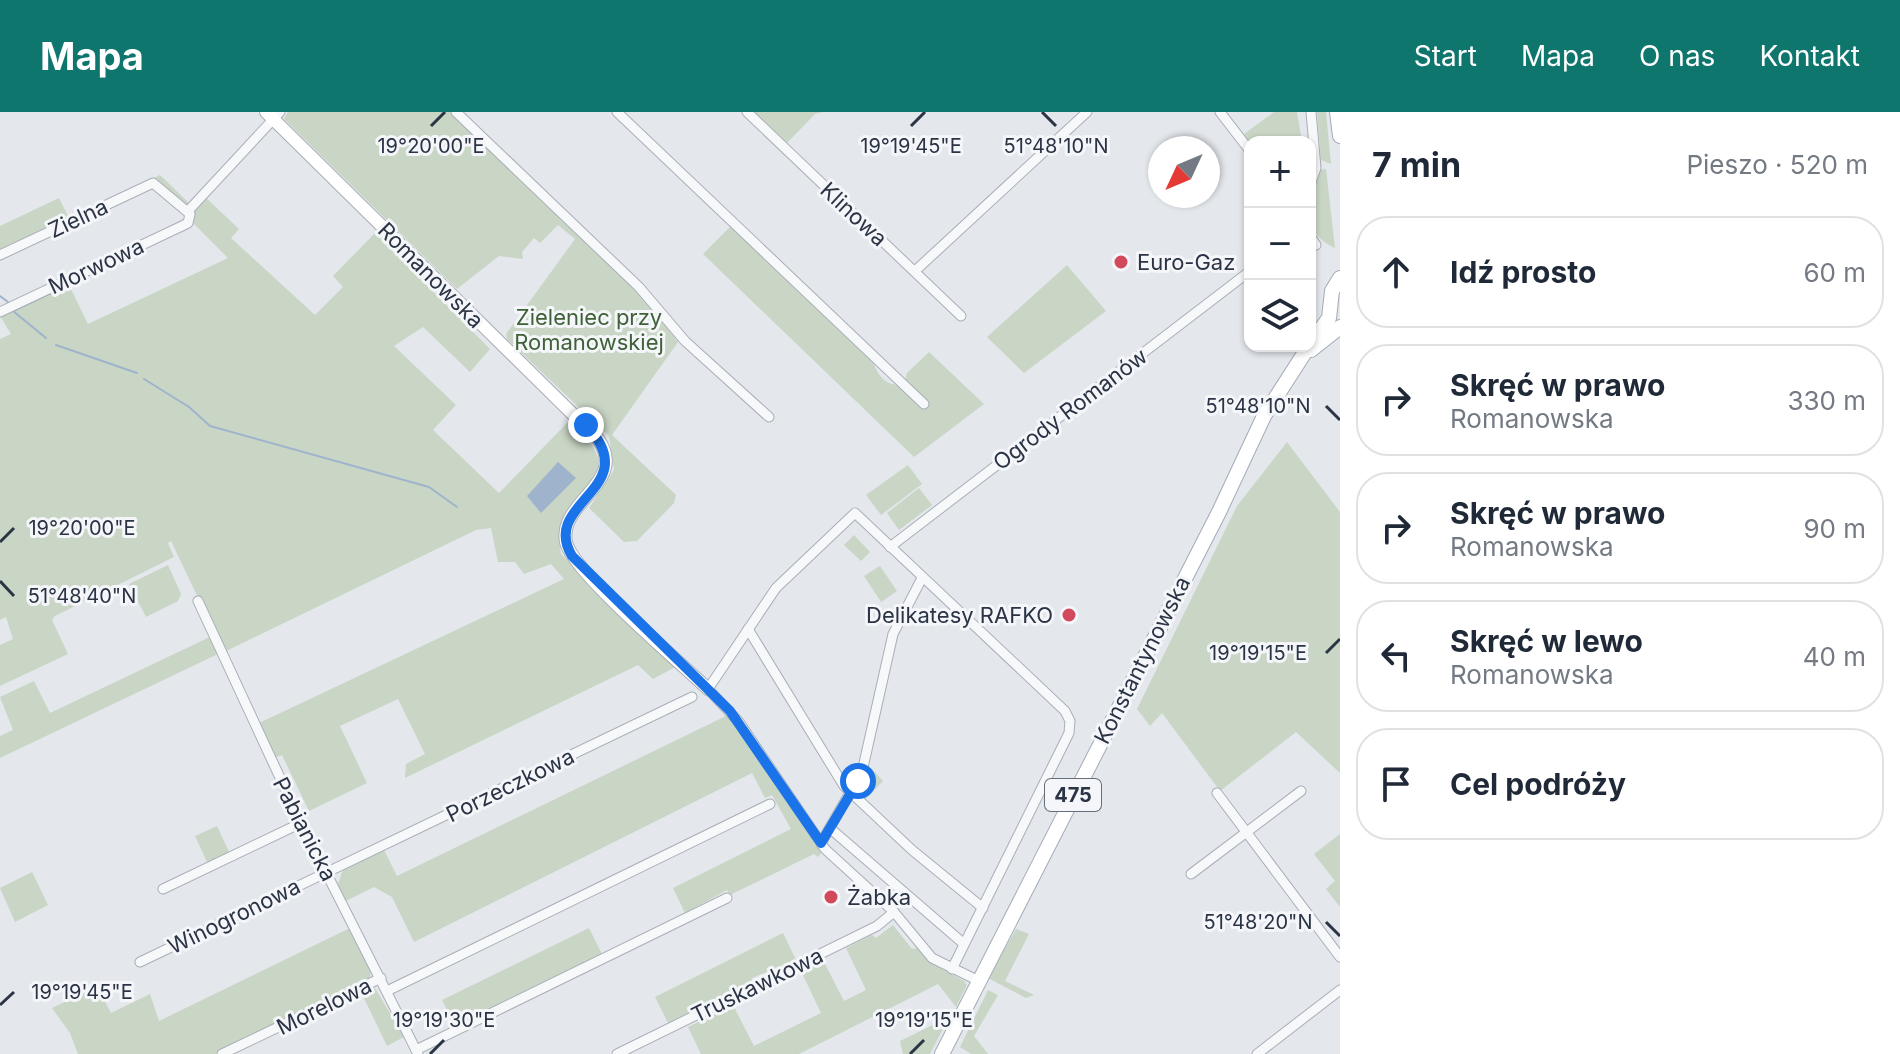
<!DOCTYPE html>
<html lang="pl">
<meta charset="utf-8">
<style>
body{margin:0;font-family:Inter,sans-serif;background:#f6f6f7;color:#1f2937}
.controls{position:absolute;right:24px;top:24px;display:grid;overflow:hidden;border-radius:16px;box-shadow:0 2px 6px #0004}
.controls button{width:72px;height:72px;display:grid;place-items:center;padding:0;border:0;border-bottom:2px solid #e0e1e3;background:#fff;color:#1f2937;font:40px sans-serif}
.compass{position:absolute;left:1148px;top:24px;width:72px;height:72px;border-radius:50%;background:#fff;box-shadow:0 2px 6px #0004;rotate:226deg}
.stop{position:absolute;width:24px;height:24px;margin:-18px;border:6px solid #1a73e8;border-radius:50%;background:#fff}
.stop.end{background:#1a73e8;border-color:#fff;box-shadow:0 2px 8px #0008}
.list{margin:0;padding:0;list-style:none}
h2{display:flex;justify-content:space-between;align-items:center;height:104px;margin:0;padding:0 32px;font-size:34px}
h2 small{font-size:26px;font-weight:400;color:#747a83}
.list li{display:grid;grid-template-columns:52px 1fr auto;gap:24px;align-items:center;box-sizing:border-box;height:112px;margin:0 16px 16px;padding:0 16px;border:2px solid #e0e1e3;border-radius:32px}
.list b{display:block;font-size:30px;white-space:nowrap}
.list p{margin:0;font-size:26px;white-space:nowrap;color:#747a83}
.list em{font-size:26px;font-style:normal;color:#747a83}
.icon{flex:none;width:44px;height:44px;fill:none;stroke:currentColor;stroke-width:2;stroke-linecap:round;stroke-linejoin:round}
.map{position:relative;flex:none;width:1340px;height:942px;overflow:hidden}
header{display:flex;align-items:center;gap:48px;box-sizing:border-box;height:112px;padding:0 40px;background:#0f766e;color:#fff}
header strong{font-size:38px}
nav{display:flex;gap:44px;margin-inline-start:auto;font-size:28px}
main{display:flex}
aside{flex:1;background:#fff}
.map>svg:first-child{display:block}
</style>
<header>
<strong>Mapa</strong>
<nav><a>Start</a><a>Mapa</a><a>O nas</a><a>Kontakt</a></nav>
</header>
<main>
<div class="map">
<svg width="1340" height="942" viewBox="0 0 1340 942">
<rect width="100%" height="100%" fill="#e4e7ec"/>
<g fill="#c9d6c5">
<path d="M288 0H452L638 177 678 230 612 323 676 383 674 391 637 429 624 430 589 396 614 358 609 324 507 227 506 222 575 127 558 113 540 131 534 126 522 140 523 147 499 144 457 177 284 7Z"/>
<path d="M753 0H823L815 2 786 32Z"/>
<path d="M1274 0H1297L1302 30H1250L1244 22Z"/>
<path d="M1317 0H1326L1331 52 1321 48Z"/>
<path d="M1326 57 1335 136C1314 127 1302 105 1311 82 1315 71 1319 70 1319 58Z"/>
<path d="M160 63 192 94 202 82 239 117 231 126 315 203 343 175 333 164 375 121 490 237 470 260 423 215 394 234 456 293 433 318 499 381 570 308C645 379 548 370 561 442L677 554 653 567 638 553 405 666 406 652 425 642 398 587 340 614 367 671 309 699 282 643 272 647 257 612 564 467 551 452 524 462 515 450H498L491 416 476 418 224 540 171 429 168 431 174 445 55 504 52 508 68 542 0 574V533L13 527 6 505 0 508V227L11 222 0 204 68 171 88 212 228 146 194 112 188 114 190 106 150 68Z"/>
<path d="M59 86 69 106 0 139V114Z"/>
<path d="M732 113 874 252C878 263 884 271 896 273L905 268 907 261 929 240 984 292 914 345 703 142Z"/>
<path d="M1067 153 1106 199 1024 261 987 225Z"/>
<path d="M1287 330 1340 400V661L1296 620 1220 679 1162 601 1150 614 1137 597 1237 394Z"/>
<path d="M908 353 922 372 881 403 866 383Z"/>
<path d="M919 376 932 393 899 418 887 401Z"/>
<path d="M854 423 870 440 861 449 844 433Z"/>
<path d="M168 453 181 482 178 489 146 505 129 472Z"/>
<path d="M880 454 897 479 881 490 864 464Z"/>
<path d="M212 524 220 541 0 646V624L13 618 0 585 34 569 50 601Z"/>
<path d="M728 603 822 740 818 745 814 742 730 783 727 778 685 801 673 776 791 717 772 683 765 686 752 661 414 830 392 785 374 775 344 790 337 775 343 758 384 738 397 764Z"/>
<path d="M871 656 883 669 865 688 859 678Z"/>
<path d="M217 714 230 742 208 752 195 724Z"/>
<path d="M1340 722V795L1326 777 1335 769 1314 742Z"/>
<path d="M32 760 48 793 15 810 0 776Z"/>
<path d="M893 813 912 837 917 836 931 851 964 869 967 873 956 895 938 872 799 942H701L688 915 733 893 754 934 821 901 801 859 823 848 844 889 866 878 846 836 872 823 876 826Z"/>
<path d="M352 815 371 859 370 865 358 874 216 942H78L70 921 52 896 97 875 111 901 150 882 159 909Z"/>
<path d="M589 816 602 842 455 914 442 888Z"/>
<path d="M1016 817 1029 822 1005 869 1034 883 1026 886 988 866Z"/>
<path d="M783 821 796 848 752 866 751 870 668 911 655 885Z"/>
<path d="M375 876 404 925 387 934 362 882Z"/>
<path d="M988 878 998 883 974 924 988 942H971L960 935Z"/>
<path d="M949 905 930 942H903L900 929Z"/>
</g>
<path fill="#9fb4cc" d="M558 350 576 366 541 401 527 384Z"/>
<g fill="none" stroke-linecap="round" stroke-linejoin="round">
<g stroke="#9fb4cc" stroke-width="2">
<path d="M0 184 8 190"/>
<path d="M46 226 13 199 61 176"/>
<path d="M56 233 137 261"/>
<path d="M144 267 189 295 210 314 429 375 457 395"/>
</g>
<g stroke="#a9aeb7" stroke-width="11">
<g id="street">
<path d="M456 0 639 175 685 229 769 305"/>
<path d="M617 0 924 292"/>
<path d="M747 0 961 204"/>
<path d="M1220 0 1250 39"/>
<path d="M1310 73 1316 56 1311 0"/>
<path d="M188 99 280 0"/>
<path d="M1310 124 1316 133"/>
<path d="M0 143 153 71 190 102 188 111 182 114 0 200"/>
<path d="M915 159 1087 0"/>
<path d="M890 435 1250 159"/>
<path d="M198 489 301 711 418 942"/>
<path d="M748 517 844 674 912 738 983 796"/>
<path d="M1217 681 1340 845"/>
<path d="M832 718 964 832"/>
<path d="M821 731 862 660 893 522 922 466"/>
<path d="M1191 762 1301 679"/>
<path d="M163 777 301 711"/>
<path d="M140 850 692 585"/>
<path d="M952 857 1069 621 1070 609 1065 599 855 401 776 476 708 577 739 610 825 737 894 800 932 846 979 869"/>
<path d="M387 879 770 692"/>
<path d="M416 938 727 786"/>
<path d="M222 942 381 866"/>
<path d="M617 942 877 814 894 800"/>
<path d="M1257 942 1340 878"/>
</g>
</g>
<g stroke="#a9aeb7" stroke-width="14">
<path id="secondary" d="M266 0 598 327C629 371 558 389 566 430 571 458 682 552 708 577"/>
</g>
<g stroke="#a3abb8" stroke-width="16">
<g id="primary">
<path d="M1337 0 1340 24"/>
<path d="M1310 232 1329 206 1332 179 1340 166"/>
<path d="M1311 238 1340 215"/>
<path d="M942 942 1219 400 1264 304 1309 234"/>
</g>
</g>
<use href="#street" stroke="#f7f8fa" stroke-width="9"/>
<use href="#secondary" stroke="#fff" stroke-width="12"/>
<use href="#primary" stroke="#fff" stroke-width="14"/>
</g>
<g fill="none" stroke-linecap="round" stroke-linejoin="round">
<path stroke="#1a73e8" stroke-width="10" d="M586 313C647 377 539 389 572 444L730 599 821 731 858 669"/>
</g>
<path fill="none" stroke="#2b3445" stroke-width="3" d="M1042 0 1056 14M431 14 445 0M911 14 925 0M1326 294 1340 308M0 430 14 416M0 469 14 484M1326 541 1340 527M1326 810 1340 824M0 893 14 880M430 942 444 928M910 942 924 928"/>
<g fill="#d1495b" stroke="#f4f6f9" stroke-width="3">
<circle cx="1121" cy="150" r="8"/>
<circle cx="1069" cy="503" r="8"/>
<circle cx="831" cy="785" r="8"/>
</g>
<g text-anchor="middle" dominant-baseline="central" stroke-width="6" stroke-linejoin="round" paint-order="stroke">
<rect fill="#f4f6f9" stroke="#676e7b" stroke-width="2" x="1045" y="667" width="56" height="32" rx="6"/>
<g font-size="20" font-weight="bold" fill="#2b3445">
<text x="1073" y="683">475</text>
</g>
<g font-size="22" fill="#2b3445" stroke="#f4f6f9">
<text transform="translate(854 102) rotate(43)">Klinowa</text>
<text transform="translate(78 106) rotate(-25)">Zielna</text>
<text transform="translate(96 154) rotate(-25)">Morwowa</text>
<text transform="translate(431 163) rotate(45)">Romanowska</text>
<text transform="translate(1070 297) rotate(-37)">Ogrody Romanów</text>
<text transform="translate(1142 548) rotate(-63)">Konstantynowska</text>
<text transform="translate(510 673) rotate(-26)">Porzeczkowa</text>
<text transform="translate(305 717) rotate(63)">Pabianicka</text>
<text transform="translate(234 804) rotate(-26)">Winogronowa</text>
<text transform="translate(757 873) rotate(-26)">Truskawkowa</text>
<text transform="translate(324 894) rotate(-26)">Morelowa</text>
</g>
<g font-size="22" fill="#2b3445" stroke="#f4f6f9" text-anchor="start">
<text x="1137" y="150">Euro-Gaz</text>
<text x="1053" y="503" text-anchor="end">Delikatesy RAFKO</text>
<text x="847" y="785">Żabka</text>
</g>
<g font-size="22" fill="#3f6138" stroke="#f4f6f9">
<text x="589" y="205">Zieleniec przy<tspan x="589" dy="25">Romanowskiej</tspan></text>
</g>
</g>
<g font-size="20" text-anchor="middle" fill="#2b3445" stroke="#f4f6f9" stroke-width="6" stroke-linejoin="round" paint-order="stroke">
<text x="431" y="41">19°20'00"E</text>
<text x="911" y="41">19°19'45"E</text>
<text x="1056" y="41">51°48'10"N</text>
<text x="1258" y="301">51°48'10"N</text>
<text x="82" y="423">19°20'00"E</text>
<text x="82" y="491">51°48'40"N</text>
<text x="1258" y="548">19°19'15"E</text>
<text x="1258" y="817">51°48'20"N</text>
<text x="82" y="887">19°19'45"E</text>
<text x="444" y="915">19°19'30"E</text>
<text x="924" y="915">19°19'15"E</text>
</g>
</svg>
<div class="controls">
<button>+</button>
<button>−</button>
<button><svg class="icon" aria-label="layers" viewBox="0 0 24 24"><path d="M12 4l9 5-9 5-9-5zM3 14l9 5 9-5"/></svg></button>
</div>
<svg class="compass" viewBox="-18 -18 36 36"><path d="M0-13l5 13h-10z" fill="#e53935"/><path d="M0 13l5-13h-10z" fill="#747a83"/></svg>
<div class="stop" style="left:858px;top:669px"></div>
<div class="stop end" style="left:586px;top:313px"></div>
</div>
<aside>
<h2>7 min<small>Pieszo · 520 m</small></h2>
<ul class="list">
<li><svg class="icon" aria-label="ahead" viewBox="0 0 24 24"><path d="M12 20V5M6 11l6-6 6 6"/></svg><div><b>Idź prosto</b></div><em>60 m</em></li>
<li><svg class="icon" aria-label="right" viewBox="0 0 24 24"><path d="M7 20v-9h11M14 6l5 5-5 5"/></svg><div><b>Skręć w prawo</b><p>Romanowska</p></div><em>330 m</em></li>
<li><svg class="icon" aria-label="right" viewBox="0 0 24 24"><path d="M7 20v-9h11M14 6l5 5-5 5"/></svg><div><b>Skręć w prawo</b><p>Romanowska</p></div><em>90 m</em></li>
<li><svg class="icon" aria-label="left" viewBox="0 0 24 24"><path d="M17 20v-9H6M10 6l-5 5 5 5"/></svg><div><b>Skręć w lewo</b><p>Romanowska</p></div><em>40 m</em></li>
<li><svg class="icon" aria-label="arrive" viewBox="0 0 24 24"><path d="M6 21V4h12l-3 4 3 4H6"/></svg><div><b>Cel podróży</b></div></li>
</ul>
</aside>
</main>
